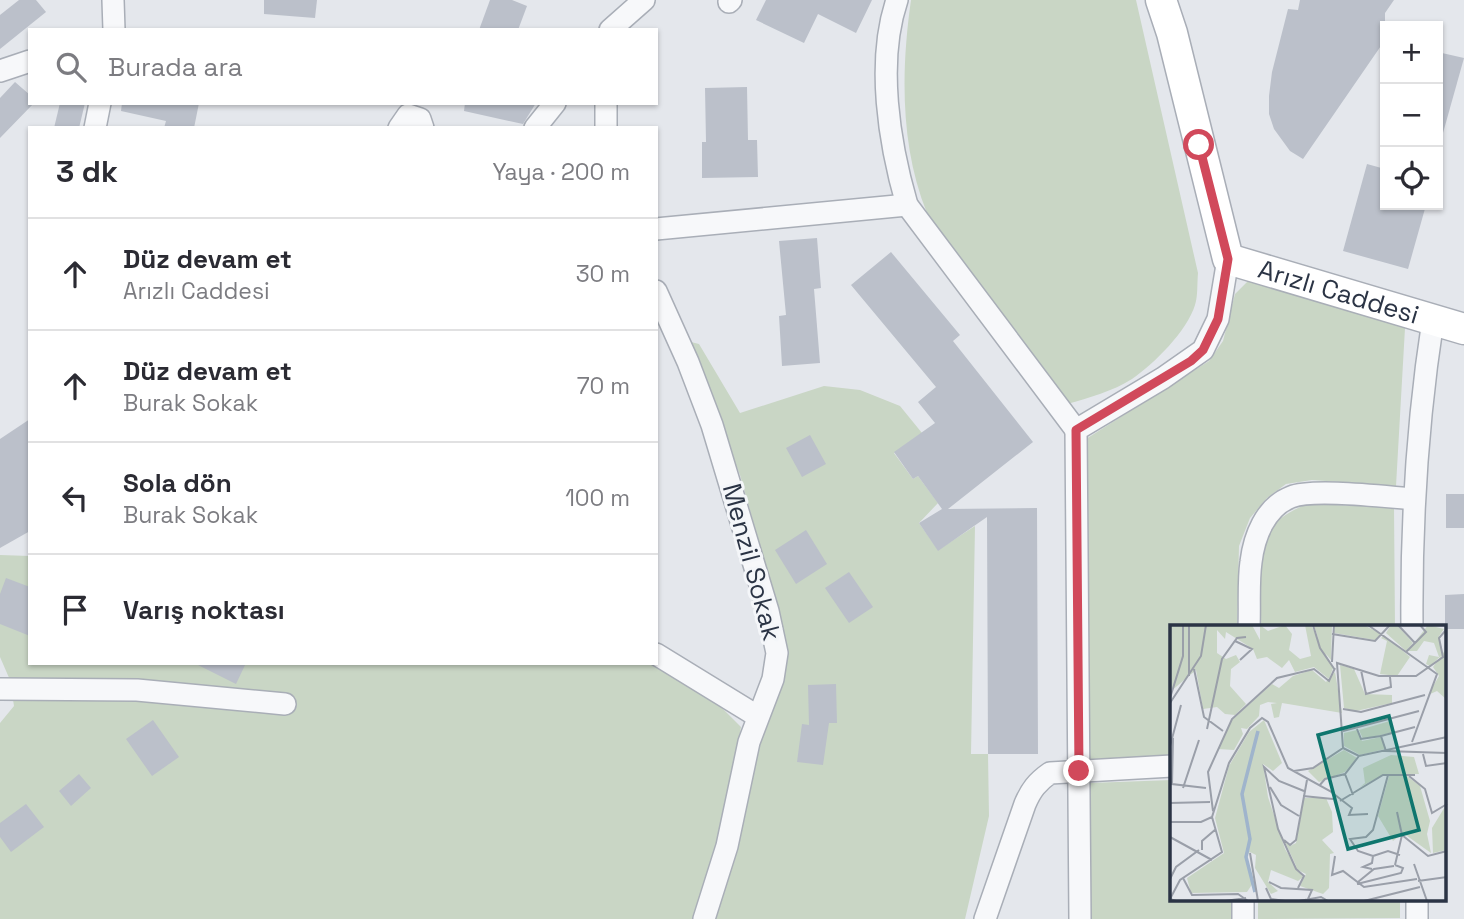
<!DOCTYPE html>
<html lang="tr">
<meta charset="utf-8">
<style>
body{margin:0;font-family:"Space Grotesk",sans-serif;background:#f2f2f3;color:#2b2b33}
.controls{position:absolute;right:21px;top:21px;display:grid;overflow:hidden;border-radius:0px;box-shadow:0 2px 5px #0004}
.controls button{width:63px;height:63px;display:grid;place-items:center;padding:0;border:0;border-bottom:2px solid #e1e1e2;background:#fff;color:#2b2b33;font:35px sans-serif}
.stop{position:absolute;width:21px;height:21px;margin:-16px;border:5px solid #d1495b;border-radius:50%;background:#fff}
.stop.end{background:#d1495b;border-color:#fff;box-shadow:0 2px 7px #0008}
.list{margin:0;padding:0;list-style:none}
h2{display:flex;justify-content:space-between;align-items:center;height:91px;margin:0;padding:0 28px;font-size:30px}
h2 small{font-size:23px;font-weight:400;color:#7c7c81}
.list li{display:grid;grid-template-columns:46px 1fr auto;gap:21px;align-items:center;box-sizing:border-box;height:112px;padding:0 28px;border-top:2px solid #e1e1e2}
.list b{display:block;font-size:26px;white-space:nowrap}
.list p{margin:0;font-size:23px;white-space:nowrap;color:#7c7c81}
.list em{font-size:23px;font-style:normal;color:#7c7c81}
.icon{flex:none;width:38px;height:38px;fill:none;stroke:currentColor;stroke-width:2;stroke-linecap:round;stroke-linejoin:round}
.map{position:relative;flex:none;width:1464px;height:919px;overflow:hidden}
.search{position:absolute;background:#fff;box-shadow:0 2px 5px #0004;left:28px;top:28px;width:630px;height:77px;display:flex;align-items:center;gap:18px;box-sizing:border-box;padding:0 24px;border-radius:0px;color:#7c7c81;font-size:26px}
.panel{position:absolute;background:#fff;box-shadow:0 2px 5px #0004;left:28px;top:126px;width:630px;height:539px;border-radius:0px}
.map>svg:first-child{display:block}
</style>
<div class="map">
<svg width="1464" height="919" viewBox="0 0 1464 919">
<rect width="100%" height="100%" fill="#e4e7ec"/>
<g fill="#c9d6c5">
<path d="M911 0H1136L1198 273C1197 284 1198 296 1195 305 1187 331 1154 364 1132 379 1113 391 1089 398 1067 404L927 213C900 147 901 70 911 0Z"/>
<path d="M1249 280 1405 328 1396 486 1312 480 1286 484 1267 498 1250 518 1239 546 1237 627H1172V755L1087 761 1086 439 1209 361 1223 341 1235 294Z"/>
<path d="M687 341 699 344 740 413 824 386 860 390 900 406 922 433 894 453 913 479 918 476 938 503 919 523 938 550 975 526 971 754H988L989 816 965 919H716L735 859 757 752 782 681 783 627 740 475Z"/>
<path d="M1306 504 1394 507 1395 627H1261C1262 596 1255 557 1271 529 1278 517 1294 510 1306 504Z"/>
<path d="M0 555 30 556V663H653L712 698 741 727 721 838 696 919H0V723L14 706 10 680 0 657Z"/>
<path d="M1172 780V900H1236V919H1087L1090 783Z"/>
<path d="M1258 900H1400V918L1258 919Z"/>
</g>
<g fill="#bbc0ca">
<path d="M19 0H36L46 12 0 49V15Z"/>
<path d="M264 0H317L315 18 264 14Z"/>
<path d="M490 0H512L527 6 518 30H479Z"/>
<path d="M766 0H872L856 33 818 14 804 43 756 20Z"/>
<path d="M1300 0H1394L1385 13V40L1303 159 1290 151 1274 129 1269 114V96L1272 72 1288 9 1298 10Z"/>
<path d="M1442 53 1464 58 1443 133 1438 132V69Z"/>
<path d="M15 82 30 95V103H34L0 138V98Z"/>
<path d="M747 87 748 140H757L758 177 702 178V142H706L705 88Z"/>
<path d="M60 103H85L79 128H54Z"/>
<path d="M122 103H199L194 128H164L166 121 121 111Z"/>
<path d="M465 103H536L523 124 464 111Z"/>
<path d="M1367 164 1385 169V205H1426L1408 269 1343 251Z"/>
<path d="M817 238 821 288 814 289 820 363 782 366 779 316 786 315 779 241Z"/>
<path d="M891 252 960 335 953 341 1033 442 948 509 1037 508 1038 754H988L987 517 938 551 919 523 942 509 918 476 913 479 894 452 935 423 918 402 936 387 851 285Z"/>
<path d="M30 419V531L0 548V439Z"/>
<path d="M810 435 826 464 802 477 786 448Z"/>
<rect x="1446" y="494" width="18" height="34"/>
<path d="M806 530 827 564 796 584 775 550Z"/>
<path d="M849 572 873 607 849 623 825 588Z"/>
<path d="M6 578 30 587V636L0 624V594Z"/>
<path d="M1464 594V629H1445V595Z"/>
<path d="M194 663H246L236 684Z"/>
<path d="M836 684 837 723H829L823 765 797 762 802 724 809 725 808 685Z"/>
<path d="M153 720 179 757 152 776 126 739Z"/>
<path d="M79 774 91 788 71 806 59 791Z"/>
<path d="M26 804 44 827 11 852 0 837V823Z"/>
</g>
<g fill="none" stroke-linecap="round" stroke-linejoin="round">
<g stroke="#a9aeb7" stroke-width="24">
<g id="street">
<path d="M113 0 114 30"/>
<path d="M897 0C876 62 889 143 907 205L1076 430"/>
<path d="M729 2 731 0"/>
<path d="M610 30 644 0"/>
<path d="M0 71 30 61"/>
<path d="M606 103V128"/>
<path d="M95 128 100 103"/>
<path d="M399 128 408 115 420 119 423 128"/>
<path d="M535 128 555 103"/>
<path d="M656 229 907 205"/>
<path d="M656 291 688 362 712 425 768 611 777 653 773 679 749 742 727 846 704 919"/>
<path d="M1249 627C1250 606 1248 583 1251 562 1254 537 1265 507 1291 497 1313 488 1386 497 1414 499"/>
<path d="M1412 627C1411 522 1417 423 1433 320"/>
<path d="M656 654 757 716"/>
<path d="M0 689 137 690 285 704"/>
<path d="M1417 900V919"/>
<path d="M985 919 1025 804C1031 790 1037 782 1050 773L1172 766"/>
<path d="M1080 919 1076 430 1163 378 1203 350 1218 319 1228 259"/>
<path d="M1243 919V900"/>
</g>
</g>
<g stroke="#a9aeb7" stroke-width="33">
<g id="secondary">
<path id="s1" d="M1161 0 1172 33 1228 259 1464 329"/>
</g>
</g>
<use href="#street" stroke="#f7f8fa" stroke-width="21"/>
<use href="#secondary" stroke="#fff" stroke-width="30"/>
</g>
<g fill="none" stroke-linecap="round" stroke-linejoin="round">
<path stroke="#d1495b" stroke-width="9" d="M1079 771 1076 430 1191 361 1203 350 1218 319 1228 259 1199 145"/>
</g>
<g text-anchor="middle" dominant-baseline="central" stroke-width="6" stroke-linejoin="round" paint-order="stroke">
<g font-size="26" fill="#2b3445" stroke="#f4f6f9">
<text stroke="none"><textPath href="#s1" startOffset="383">Arızlı Caddesi</textPath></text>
<text transform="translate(752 562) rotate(75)">Menzil Sokak</text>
</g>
</g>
<g transform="translate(1170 625)">
<rect width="276" height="276" fill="#e4e7ec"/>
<path d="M0 0H82L90 15V0L98 6 115 0 122 9 119 25 130 34 141 31 135 0H141L163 43 159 54 144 42 125 47 119 35 112 43 97 32 87 34 83 24 56 7 55 14 47 5V28L56 34 66 30 70 37 61 44 60 61 76 79 65 90 55 89 47 82 33 84 26 45 0 67ZM144 0H162L161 35 151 23ZM165 0H194L211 9 205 15 164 8ZM221 0H227L243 18 236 26 216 8ZM258 0 274 4 269 11 273 29 260 41 256 39 259 30 269 32 264 18 254 16 247 26H238ZM214 10 240 32 227 51 210 49 217 16 211 13ZM276 24V74L267 66 258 70 269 51 263 42ZM170 40 184 44 195 69 222 70V78L186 86 174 83ZM142 45 156 57 165 47 172 88 112 78 109 92 104 93 101 79 107 78 98 77 90 80 89 91 77 104 71 103 73 109 64 125 48 124 62 95 102 59 109 63 123 51ZM94 95 112 138 103 146 93 139 98 172 115 224 133 252 128 256 101 245 98 257 108 266 101 269 85 243 86 230 80 227 76 231 83 258 77 267 21 268 17 253 54 228 45 193 59 141 79 107ZM220 96 224 107 193 114 189 105ZM187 105 192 116 211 112 215 124 190 130 174 121V108ZM174 125 187 133 175 147 149 157 138 146ZM221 130 244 132 249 149H215L190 162 195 158 193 143ZM219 151H237L250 161 260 196 257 209 261 228 233 208 223 216 208 191ZM134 173H156L162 187 163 207 152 215 164 228 160 229 159 263 153 269 130 261 136 249 128 245 115 217 120 221 126 218ZM276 180V225L263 228 262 203Z" fill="#c9d6c5"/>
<path fill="none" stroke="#9fb4cc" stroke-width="3.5" d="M85 267 76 232 80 214 72 169 88 106"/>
<path fill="none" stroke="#9a9fa9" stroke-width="2" d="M143 0 150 23 165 45M198 0 267 49 242 117M228 0 245 18 236 27M162 9 205 16 220 0M65 16 82 24 70 35M245 18 256 7 250 0M162 37 164 0M24 44 34 92 53 106M191 45 196 69 221 62 220 52M19 51V0M0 73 13 31V0M0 78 31 31 36 0M173 84 191 87 255 70M245 102 211 111 216 126 277 128M37 104 52 34 67 13 76 12M187 104 191 114 211 111M173 106 249 86M3 113 2 159 36 163M0 121 11 80M173 123 189 131 277 112M253 129 256 141 277 138M124 146 143 143 173 123 167 38 209 51H246L273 32 269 13 276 5M175 149 183 170M239 151 255 164 262 188 277 179M149 161 155 154 175 149 189 131M100 162 111 180 129 191M13 163 29 115M133 171 163 174M170 176 213 150H245M0 178 40 177M43 186 38 147 62 94 107 53 144 44 159 56 165 43M227 187 232 210M0 197H31L42 192 59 138 80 103 92 93 98 97 118 143 160 166 182 183 179 190 198 189M0 212 42 235M114 215 120 220 126 215 137 155M32 225V216L46 204M80 228 88 276M165 231 162 250 173 246 194 262 247 254M203 231 188 226 180 214 196 212 203 205 218 150M203 231 218 226 230 230M244 239 257 276M225 240 232 210 258 231 277 226M202 244 193 242 202 238 203 231M13 253 22 270 68 269 78 276M0 254 6 242 29 225M248 256 277 252M99 257 111 263 142 265 138 274M188 257 204 244 224 241M187 259 231 248 233 243 225 240M96 263 101 274 115 276M128 263 134 251 126 244 108 204 94 142 109 156 134 166M6 276 0 274 10 255 52 227 42 192M55 276 76 273M129 276 151 272 158 276M194 276 250 262"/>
<path fill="#0f766e" fill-opacity="0.15" stroke="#0f766e" stroke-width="3.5" d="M219 91 249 205 178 224 148 110Z"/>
<rect width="276" height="276" fill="none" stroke="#2b3445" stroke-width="3.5"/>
</g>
</svg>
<div class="controls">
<button>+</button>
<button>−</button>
<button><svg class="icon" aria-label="locate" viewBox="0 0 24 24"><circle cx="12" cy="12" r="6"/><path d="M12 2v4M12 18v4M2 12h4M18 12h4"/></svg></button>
</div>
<div class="stop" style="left:1199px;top:145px"></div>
<div class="stop end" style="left:1079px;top:771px"></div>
<div class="search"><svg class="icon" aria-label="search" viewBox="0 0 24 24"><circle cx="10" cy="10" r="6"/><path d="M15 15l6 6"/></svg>Burada ara</div>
<section class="panel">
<h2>3 dk<small>Yaya · 200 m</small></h2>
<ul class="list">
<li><svg class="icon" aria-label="ahead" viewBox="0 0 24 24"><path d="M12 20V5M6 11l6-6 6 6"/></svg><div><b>Düz devam et</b><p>Arızlı Caddesi</p></div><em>30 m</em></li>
<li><svg class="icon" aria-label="ahead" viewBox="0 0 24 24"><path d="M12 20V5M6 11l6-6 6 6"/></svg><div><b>Düz devam et</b><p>Burak Sokak</p></div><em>70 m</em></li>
<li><svg class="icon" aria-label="left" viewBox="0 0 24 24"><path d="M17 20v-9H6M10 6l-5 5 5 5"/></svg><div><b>Sola dön</b><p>Burak Sokak</p></div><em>100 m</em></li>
<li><svg class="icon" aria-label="arrive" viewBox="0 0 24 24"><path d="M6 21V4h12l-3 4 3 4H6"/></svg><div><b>Varış noktası</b></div></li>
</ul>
</section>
</div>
